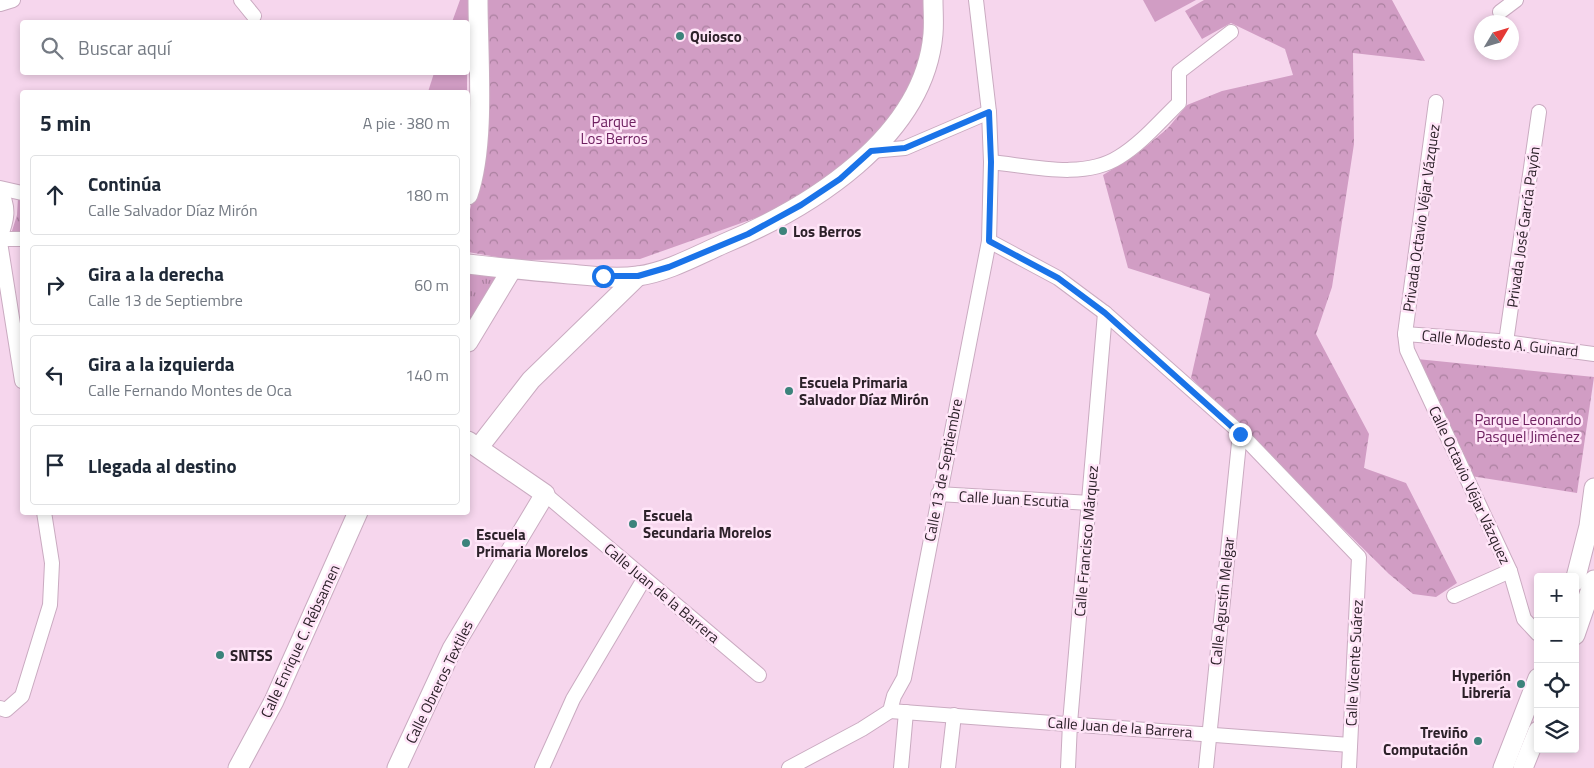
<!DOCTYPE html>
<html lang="es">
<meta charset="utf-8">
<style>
body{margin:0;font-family:"Titillium Web",sans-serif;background:#f2f2f3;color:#1f2937}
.controls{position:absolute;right:15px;bottom:15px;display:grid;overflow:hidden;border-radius:5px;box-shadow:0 2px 8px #0003}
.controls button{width:45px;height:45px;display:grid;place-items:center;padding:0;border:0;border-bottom:1px solid #e0e1e3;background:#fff;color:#1f2937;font:25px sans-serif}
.compass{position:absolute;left:1474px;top:15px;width:45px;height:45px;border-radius:50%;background:#fff;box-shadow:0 2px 8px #0003;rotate:52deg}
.stop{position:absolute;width:15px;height:15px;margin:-11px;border:4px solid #1a73e8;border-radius:50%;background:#fff}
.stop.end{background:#1a73e8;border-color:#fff;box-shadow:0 1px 5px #0008}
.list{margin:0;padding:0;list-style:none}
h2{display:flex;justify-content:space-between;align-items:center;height:65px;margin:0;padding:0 20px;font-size:21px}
h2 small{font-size:16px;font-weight:400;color:#747a83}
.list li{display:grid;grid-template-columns:32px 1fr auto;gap:15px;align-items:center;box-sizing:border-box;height:80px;margin:0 10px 10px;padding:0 10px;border:1px solid #e0e1e3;border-radius:5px}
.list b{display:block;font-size:19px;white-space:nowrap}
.list p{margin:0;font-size:16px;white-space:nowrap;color:#747a83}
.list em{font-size:16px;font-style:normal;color:#747a83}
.icon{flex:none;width:28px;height:28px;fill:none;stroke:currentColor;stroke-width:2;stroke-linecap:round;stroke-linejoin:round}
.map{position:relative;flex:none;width:1594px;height:768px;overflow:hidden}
.search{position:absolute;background:#fff;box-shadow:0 2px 8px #0003;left:20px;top:20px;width:450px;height:55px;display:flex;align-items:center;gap:12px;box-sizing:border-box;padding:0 18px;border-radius:5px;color:#747a83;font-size:19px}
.panel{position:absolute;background:#fff;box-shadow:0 2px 8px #0003;left:20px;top:90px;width:450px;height:425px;border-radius:5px}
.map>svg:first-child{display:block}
</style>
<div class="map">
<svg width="1594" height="768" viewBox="0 0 1594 768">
<defs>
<pattern id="grass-tufts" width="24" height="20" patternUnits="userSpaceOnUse" patternTransform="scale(1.25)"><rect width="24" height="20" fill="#d19dc4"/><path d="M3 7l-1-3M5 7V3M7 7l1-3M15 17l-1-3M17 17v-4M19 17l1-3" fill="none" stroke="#aa809f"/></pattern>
<pattern id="park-crowns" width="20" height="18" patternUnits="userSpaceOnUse" patternTransform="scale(1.25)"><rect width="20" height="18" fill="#d19dc4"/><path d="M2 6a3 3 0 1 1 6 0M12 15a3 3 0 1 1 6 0" fill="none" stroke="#aa809f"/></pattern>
</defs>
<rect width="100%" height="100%" fill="#f6d6ed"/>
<g fill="url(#grass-tufts)">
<path d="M18 198 22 200V234H11L17 215Z"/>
<path d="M468 272 499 273 468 326Z"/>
</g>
<g fill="url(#park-crowns)">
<path d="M488 0H933L934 28 904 113 815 197 640 259 514 260 468 252V218L483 155Z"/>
<path d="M1204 0H1392L1425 61 1353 53 1354 144 1332 287 1316 334 1369 434 1364 468 1406 483 1457 583 1436 597 1413 594 1389 574 1191 378 1210 294 1128 268 1103 175 1137 154 1168 128 1187 105 1222 91 1293 75 1285 49 1231 23 1202 39 1185 11Z"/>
<path d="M1407 358 1594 377 1577 493 1458 474Z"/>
</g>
<g fill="#d19dc4">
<path d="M460 0H469L468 58V22H452Z"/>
<path d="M1143 0H1196L1155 22Z"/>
<path d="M434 73H467V92H428Z"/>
</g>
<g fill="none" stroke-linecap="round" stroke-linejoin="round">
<g stroke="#caabc1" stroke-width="16">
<g id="minor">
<path d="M241 0 254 16"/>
<path d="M0 4 13 0"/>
<path d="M1500 12 1516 0"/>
<path d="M1436 102 1405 334 1407 350 1510 571 1524 619 1538 634"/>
<path d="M871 151 905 148 989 112"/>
<path d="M991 162C1031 166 1083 180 1119 157 1142 143 1160 121 1179 103V72L1231 32"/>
<path d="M0 188 22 193"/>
<path d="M0 190C10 208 7 220 0 238"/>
<path d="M0 239H22"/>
<path d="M989 241 1058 278 1105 313 1236 429 1359 557 1349 768"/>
<path d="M0 242 22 381"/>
<path d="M1405 334 1498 341 1594 354"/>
<path d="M1506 342 1539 112"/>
<path d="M545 494 759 675"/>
<path d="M938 494 1090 503"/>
<path d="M1454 596 1510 571"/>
<path d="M0 708 6 710 22 696 50 605 52 563 44 512"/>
<path d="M890 711 1350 745"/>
<path d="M542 768 573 699 644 579"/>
<path d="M789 768 862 729 890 711 894 696 904 678 989 241 991 162 989 112 976 0"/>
<path d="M901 768 906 712"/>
<path d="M948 768 954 715"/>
<path d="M1068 768 1070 723 1105 313"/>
<path d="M1206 768 1240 433"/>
</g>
</g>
<g stroke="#caabc1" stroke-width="21">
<g id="secondary">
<path d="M468 195C486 143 478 57 478 0"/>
<path d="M468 264C501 268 535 271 569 274 592 276 615 279 638 276 667 272 696 256 723 244 809 208 924 138 933 34 934 23 933 11 933 0"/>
<path d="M468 342 512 269"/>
<path d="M479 447 531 380 638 276"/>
<path d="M1575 581 1589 526 1594 488"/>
<path d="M1575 635 1594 580"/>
<path d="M238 768 274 701 358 512"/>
<path d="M397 768 452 649 545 494 468 441"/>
<path d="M1503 768 1538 678"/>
<path d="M1523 768 1538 731"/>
</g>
</g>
<use href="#minor" stroke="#fff" stroke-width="14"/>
<use href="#secondary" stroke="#fff" stroke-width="19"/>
</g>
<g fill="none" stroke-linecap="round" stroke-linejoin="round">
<path stroke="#1a73e8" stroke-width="6" d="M603 276H638L669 267 748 234 801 205 840 179 871 151 905 148 989 112 991 162 989 241 1058 278 1105 313 1240 434"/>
</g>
<g fill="#3c837b" stroke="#ffe5f8" stroke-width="2">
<circle cx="680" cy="36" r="5"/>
<circle cx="783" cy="231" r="5"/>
<circle cx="789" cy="391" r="5"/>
<circle cx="633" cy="524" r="5"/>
<circle cx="466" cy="543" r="5"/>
<circle cx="220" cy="655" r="5"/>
<circle cx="1521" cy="684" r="5"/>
<circle cx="1478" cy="741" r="5"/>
</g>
<g text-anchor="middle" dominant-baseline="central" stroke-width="5" stroke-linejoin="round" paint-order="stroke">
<g font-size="15" font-weight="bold" fill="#2c2129" stroke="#ffe5f8" text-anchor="start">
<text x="690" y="36">Quiosco</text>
<text x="793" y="231">Los Berros</text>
<text x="799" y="382">Escuela Primaria<tspan x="799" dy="17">Salvador Díaz Mirón</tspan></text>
<text x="643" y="515">Escuela<tspan x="643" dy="17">Secundaria Morelos</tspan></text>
<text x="476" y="534">Escuela<tspan x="476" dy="17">Primaria Morelos</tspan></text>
<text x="230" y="655">SNTSS</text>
<text x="1511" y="675" text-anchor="end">Hyperión<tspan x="1511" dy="17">Librería</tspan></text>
<text x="1468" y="732" text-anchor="end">Treviño<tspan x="1468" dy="17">Computación</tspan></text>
</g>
<g font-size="15" fill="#6e2160" stroke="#ffe5f8">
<text x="614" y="121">Parque<tspan x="614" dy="17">Los Berros</tspan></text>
<text x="1528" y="419">Parque Leonardo<tspan x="1528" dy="17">Pasquel Jiménez</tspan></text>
</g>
<g font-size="15" fill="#2c2129" stroke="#ffe5f8">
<text transform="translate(1421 218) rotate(-82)">Privada Octavio Véjar Vázquez</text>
<text transform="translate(1523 227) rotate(-82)">Privada José García Payón</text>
<text transform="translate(1500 343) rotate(6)">Calle Modesto A. Guinard</text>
<text transform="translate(943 470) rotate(-79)">Calle 13 de Septiembre</text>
<text transform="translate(1470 485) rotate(65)">Calle Octavio Véjar Vázquez</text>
<text transform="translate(1014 499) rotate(3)">Calle Juan Escutia</text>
<text transform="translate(1086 541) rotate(-85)">Calle Francisco Márquez</text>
<text transform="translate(662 593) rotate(40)">Calle Juan de la Barrera</text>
<text transform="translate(1222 601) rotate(-84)">Calle Agustín Melgar</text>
<text transform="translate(300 641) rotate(-65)">Calle Enrique C. Rébsamen</text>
<text transform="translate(1354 663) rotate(-87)">Calle Vicente Suárez</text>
<text transform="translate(439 682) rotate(-64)">Calle Obreros Textiles</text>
<text transform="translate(1120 727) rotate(4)">Calle Juan de la Barrera</text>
</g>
</g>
</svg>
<div class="controls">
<button>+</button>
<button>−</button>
<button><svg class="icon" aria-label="locate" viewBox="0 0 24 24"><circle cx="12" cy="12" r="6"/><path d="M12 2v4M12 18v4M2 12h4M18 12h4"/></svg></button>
<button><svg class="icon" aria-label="layers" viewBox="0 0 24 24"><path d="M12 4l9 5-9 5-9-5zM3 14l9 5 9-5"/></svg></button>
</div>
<svg class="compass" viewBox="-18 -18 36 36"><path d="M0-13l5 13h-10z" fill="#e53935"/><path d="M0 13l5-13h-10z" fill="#747a83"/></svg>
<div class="stop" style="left:603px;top:276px"></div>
<div class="stop end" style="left:1240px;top:434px"></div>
<div class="search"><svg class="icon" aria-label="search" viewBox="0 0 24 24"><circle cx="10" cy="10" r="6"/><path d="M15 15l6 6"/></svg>Buscar aquí</div>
<section class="panel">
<h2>5 min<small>A pie · 380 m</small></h2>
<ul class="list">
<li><svg class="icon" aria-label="ahead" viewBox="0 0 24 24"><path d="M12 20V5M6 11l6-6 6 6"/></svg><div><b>Continúa</b><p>Calle Salvador Díaz Mirón</p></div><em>180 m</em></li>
<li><svg class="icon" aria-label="right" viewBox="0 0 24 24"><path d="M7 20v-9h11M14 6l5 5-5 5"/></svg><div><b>Gira a la derecha</b><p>Calle 13 de Septiembre</p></div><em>60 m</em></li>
<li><svg class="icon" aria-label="left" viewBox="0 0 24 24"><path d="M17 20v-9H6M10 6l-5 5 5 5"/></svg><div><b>Gira a la izquierda</b><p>Calle Fernando Montes de Oca</p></div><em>140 m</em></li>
<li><svg class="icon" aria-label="arrive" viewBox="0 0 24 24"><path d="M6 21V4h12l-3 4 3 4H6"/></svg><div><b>Llegada al destino</b></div></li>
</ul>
</section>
</div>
